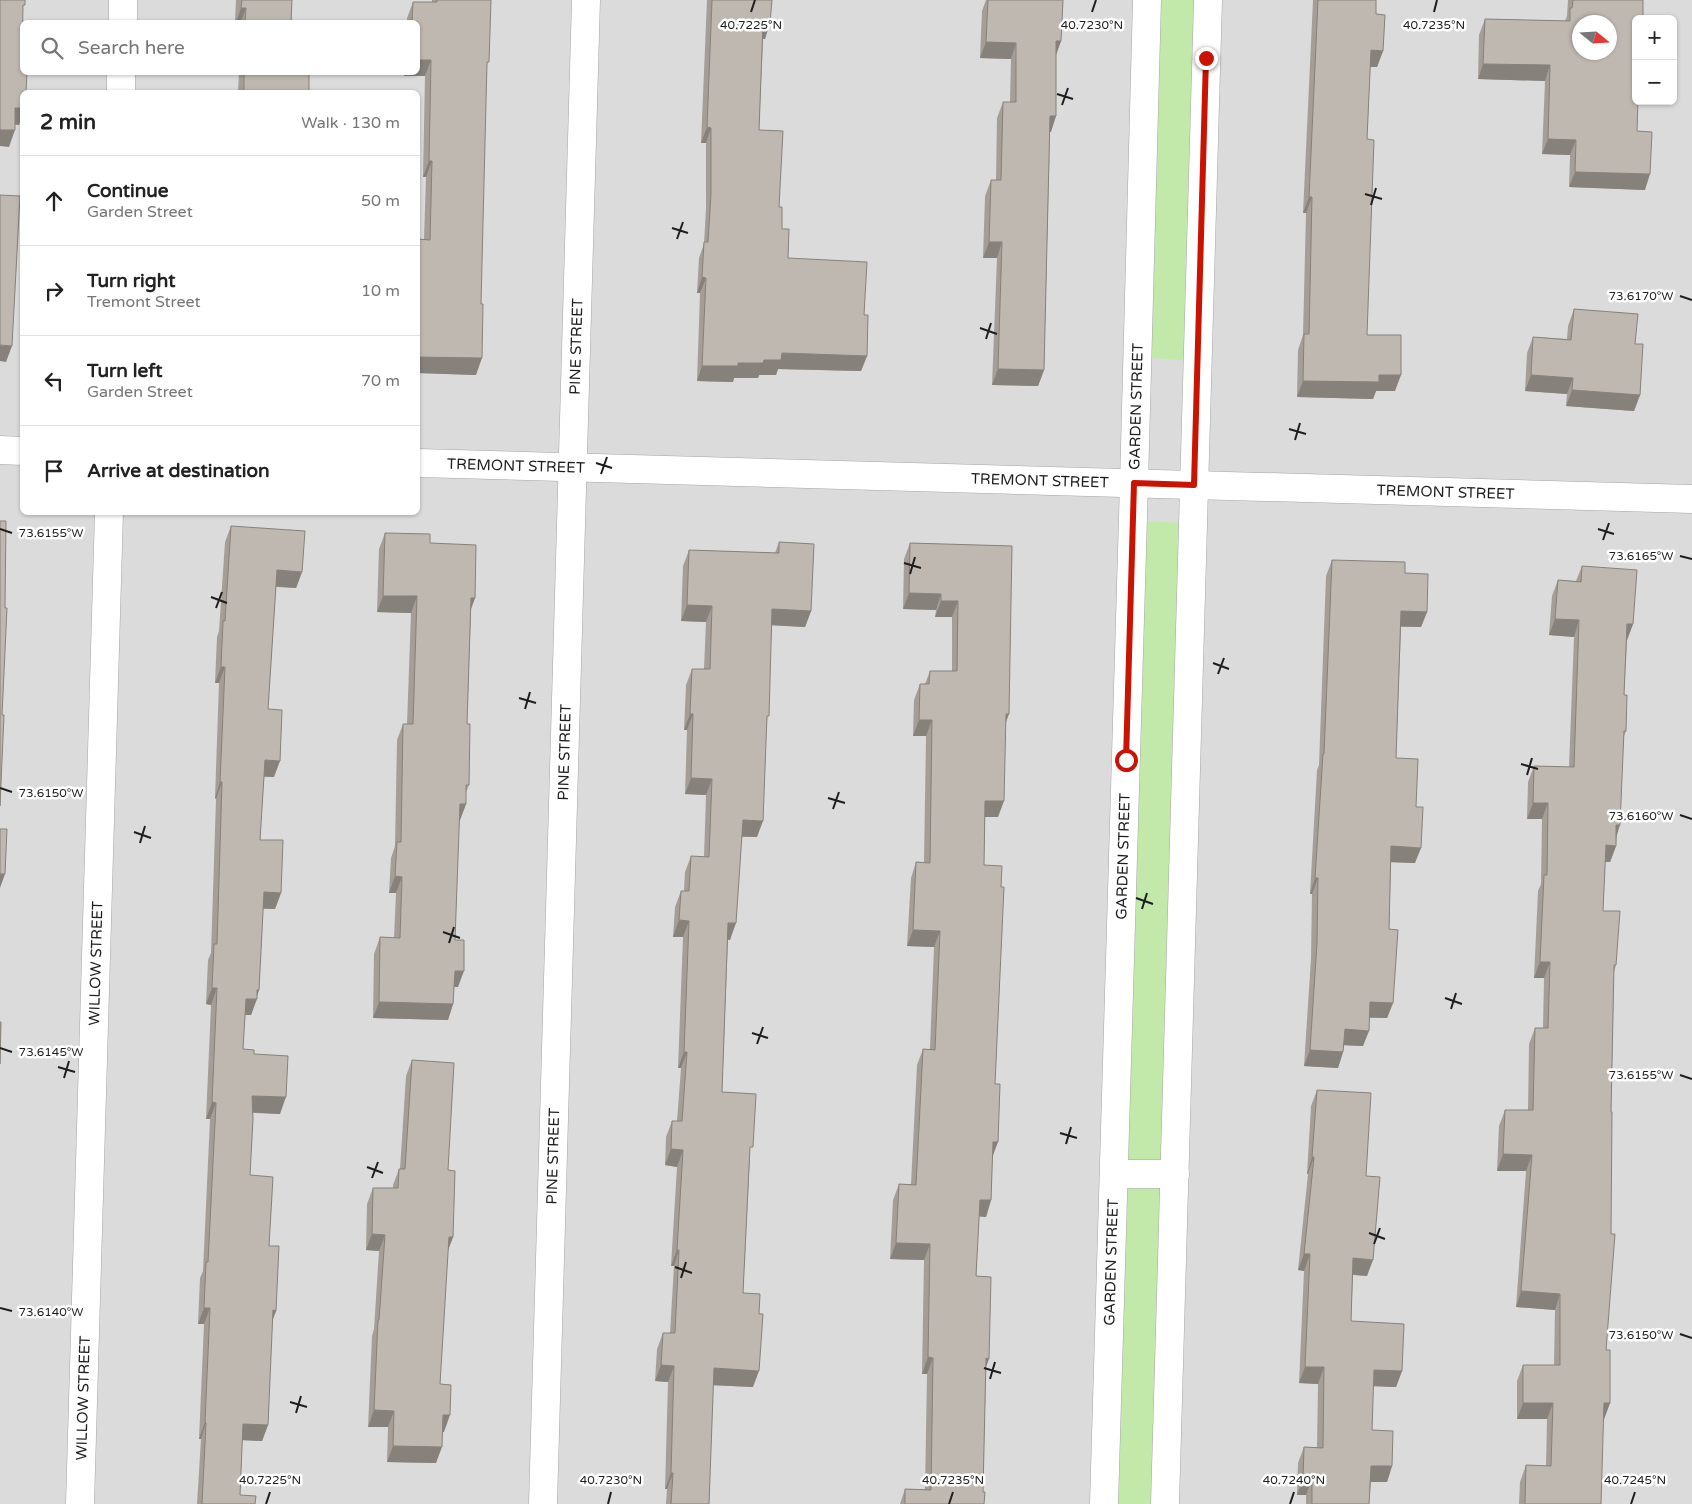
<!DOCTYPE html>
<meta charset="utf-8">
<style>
body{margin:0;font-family:"Varela Round",sans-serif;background:#f6f6f6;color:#222}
.controls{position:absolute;right:15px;top:15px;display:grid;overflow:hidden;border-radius:8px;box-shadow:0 1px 4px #0004}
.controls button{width:45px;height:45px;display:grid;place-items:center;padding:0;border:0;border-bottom:1px solid #e0e0e0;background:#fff;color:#222;font:25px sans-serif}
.compass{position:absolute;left:1572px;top:15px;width:45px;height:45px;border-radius:50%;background:#fff;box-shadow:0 1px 4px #0004;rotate:108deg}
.stop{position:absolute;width:15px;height:15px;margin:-11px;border:4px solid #c91403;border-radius:50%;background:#fff}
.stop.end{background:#c91403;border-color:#fff;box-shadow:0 1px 5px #0008}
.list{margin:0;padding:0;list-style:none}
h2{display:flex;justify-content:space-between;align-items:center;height:65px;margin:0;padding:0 20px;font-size:21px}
h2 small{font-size:16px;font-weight:400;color:#767676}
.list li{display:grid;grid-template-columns:32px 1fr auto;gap:15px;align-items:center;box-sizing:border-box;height:90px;padding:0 20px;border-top:1px solid #e0e0e0}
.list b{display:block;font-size:19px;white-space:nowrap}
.list p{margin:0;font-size:16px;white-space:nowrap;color:#767676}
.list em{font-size:16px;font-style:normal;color:#767676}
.icon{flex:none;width:28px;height:28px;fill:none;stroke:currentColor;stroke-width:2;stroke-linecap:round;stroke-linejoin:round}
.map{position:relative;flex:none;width:1692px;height:1504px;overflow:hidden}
.search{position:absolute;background:#fff;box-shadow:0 1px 4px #0004;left:20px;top:20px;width:400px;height:55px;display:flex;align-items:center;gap:12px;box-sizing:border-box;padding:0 18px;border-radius:8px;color:#767676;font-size:19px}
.panel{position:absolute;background:#fff;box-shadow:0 1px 4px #0004;left:20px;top:90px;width:400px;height:425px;border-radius:8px}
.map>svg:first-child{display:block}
</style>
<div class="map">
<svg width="1692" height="1504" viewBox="0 0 1692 1504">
<rect width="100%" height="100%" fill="#efece4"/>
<path fill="#dcdbdb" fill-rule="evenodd" d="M0 0H1692V1504H0ZM1636 19H1673V101H1636ZM22 22H418V72H22ZM1580 22H1610V52H1580ZM22 92H418V512H22Z"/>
<g fill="#c3e9aa">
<path d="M1153 0H1200L1190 361 1143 357Z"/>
<path d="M1139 521 1187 523 1159 1504H1110Z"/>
</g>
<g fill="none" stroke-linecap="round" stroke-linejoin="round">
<g stroke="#a5a5a5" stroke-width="29">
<g id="street">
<path d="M123 22V0"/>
<path d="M121 92V72"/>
<path d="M0 450 22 451"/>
<path id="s1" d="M418 463 1692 499"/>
<path d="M1114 1174H1175"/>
<path id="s2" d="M80 1504 109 512"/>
<path id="s3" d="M543 1504 586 0"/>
<path id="s4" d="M1104 1504 1134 483 1147 0"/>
<path d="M1165 1504 1208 0"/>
</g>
</g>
<use href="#street" stroke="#fff" stroke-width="28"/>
</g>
<g fill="#a49e97">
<path d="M236 0H292L291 22H235Z"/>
<path d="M432 0H491L487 68 476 375 418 373V239H424L426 177H423L425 76H404V72H418V22H407V18L413 2H432Z"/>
<path d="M707 0H772L765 39H763L759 130 779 207 782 229 788 258 864 315 867 356 861 371 778 369 776 375H759L758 378H734L733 382 697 381 700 293H697L699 258 704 244 706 208V143H701Z"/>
<path d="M986 0H1063L1061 41 1056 54V116L1050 132 1044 370 1038 386 992 385 997 258H983L985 196 991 180H996L997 118 1003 102H1010L1011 59 980 58 982 11Z"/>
<path d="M1313 0H1376V14L1383 51 1377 67H1370L1367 139V335L1395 391H1376L1373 399 1297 397 1298 350 1303 335 1306 213H1303Z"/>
<path d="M1568 0H1643L1636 19 1637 131 1645 190 1569 187 1570 155 1542 154 1545 81 1478 79 1479 35 1485 19 1565 21 1567 16Z"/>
<path d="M239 72H309V92H238Z"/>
<path d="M1574 309 1635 344 1640 395 1634 411 1566 406 1567 394 1525 391 1527 353 1533 337 1567 339 1568 326Z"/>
<path d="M231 526 302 572 296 588 276 587 268 709 274 777H264L260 840 281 893 275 909H263L259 990 251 1015H245L243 1049 254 1054 280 1114 253 1113 250 1175 269 1246 276 1311 272 1321 268 1425 262 1441 242 1440 240 1495 255 1504H197L201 1439H199L204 1324H198L200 1278 203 1271 210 1119H206L211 1005 206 1004 208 960 211 953 216 799 215 798 219 683H215L217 637 219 631 225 542Z"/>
<path d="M385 533 430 543 475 598 471 609 467 724 469 785 466 792V804L460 820H459L455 940 458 987H454L453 1004 448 1020 373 1018 374 954 380 937 394 938 396 893H389L391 858 395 846 397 740 403 724H407L411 613 377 612 379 549Z"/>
<path d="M779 542 811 611 805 627 772 625 767 722 757 837H741L730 940 728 939 722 1092 750 1155 743 1293 753 1387 713 1385 709 1504H666L667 1489H665L668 1382 655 1381 657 1349 663 1333H670L674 1266H671L677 1167 665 1165 666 1137 672 1121H677L681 1068H678L683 937H673L675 907 681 891H684L685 872 691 856 704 857 706 795 685 794 687 730H684L686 685 692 669H704L706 622 681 621 683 566 689 550 775 553Z"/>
<path d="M910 543 1012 546 1005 724 998 817H985L984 865 995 1084 991 1200 986 1217 979 1216 976 1276 986 1367 983 1492 984 1504H900L905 1489H925L927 1374H922L924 1260 890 1259 893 1200 899 1184H911L917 1065 923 1049H930L934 947 907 946 911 878 916 862H924L926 736H913L914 700 920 684H925L930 671H952V617H935L936 610 903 609 904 559Z"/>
<path d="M1332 560 1405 573 1427 612 1421 627H1401L1396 758 1416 807 1415 863 1391 862 1389 929 1393 1003 1387 1018H1369L1363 1046 1344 1045 1343 1052 1338 1068 1304 1066 1311 959 1312 894H1310L1317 770 1319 765 1326 576Z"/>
<path d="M1582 566 1633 624 1627 640 1624 695 1626 731 1624 736 1616 846 1610 862H1605L1603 911 1616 965 1614 972 1606 1350 1610 1403 1604 1419H1603L1601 1504H1519L1520 1482 1526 1465 1546 1466 1547 1419H1517V1381L1523 1365H1554L1555 1310 1516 1307 1526 1171H1497L1499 1126 1505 1110H1528L1529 1044 1535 1028H1543L1544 978H1534L1538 891 1541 884 1542 819H1527L1528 782 1534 766 1569 767 1574 637 1549 635 1552 596 1558 580 1576 581Z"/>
<path d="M412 1060 448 1170 453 1237 448 1250 440 1384 444 1432H443L436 1463 387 1462 388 1427H368L372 1336 374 1329 379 1251 366 1250 367 1204 373 1188H393V1185L399 1169H400L406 1076Z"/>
<path d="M1317 1090 1366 1176 1367 1276 1353 1275 1351 1321 1402 1371 1396 1387 1373 1386 1372 1430 1392 1466 1387 1482H1371L1369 1504H1306V1495H1297L1298 1463 1304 1447H1317L1318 1384 1299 1383 1304 1271 1298 1270 1308 1174H1307L1311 1106Z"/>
</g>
<g fill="#86817b">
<path d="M241 8H246L241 22H236Z"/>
<path d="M763 23H770L765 39H758Z"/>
<path d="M1056 41H1061L1055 58Z"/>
<path d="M986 42 1016 43 1011 59 980 58Z"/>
<path d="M1371 50 1383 51 1377 67H1365Z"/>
<path d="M418 60H431L425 76H404L406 72H418Z"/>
<path d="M1483 64 1550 65 1545 81 1478 79Z"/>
<path d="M15 108H22V116L19 125 9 124Z"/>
<path d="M1050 116H1056L1051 132H1045Z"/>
<path d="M707 127 711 128 706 143H701Z"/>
<path d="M0 130H15L9 147 0 146Z"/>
<path d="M1548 139 1576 140 1570 155 1542 154Z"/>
<path d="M429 161H432L426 177H423Z"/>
<path d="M1575 172 1650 174 1645 190 1569 187Z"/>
<path d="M1309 197H1312L1306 213H1303Z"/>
<path d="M989 242H1002L997 258H983Z"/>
<path d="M702 277 706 278 700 293H697Z"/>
<path d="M0 345 12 346 6 362 0 361Z"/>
<path d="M782 353 867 356 861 371 778 369 776 375H759L758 378H734L733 382 697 381 702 366 764 360Z"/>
<path d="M418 357 482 358 476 375 418 373Z"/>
<path d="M998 369 1044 370 1038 386 992 385Z"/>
<path d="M1379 375H1401L1395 391H1376L1373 399 1297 397 1303 381Z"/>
<path d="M1531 375 1573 378 1567 394 1525 391Z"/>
<path d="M1572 390 1640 395 1634 411 1566 406Z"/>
<path d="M277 570 302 572 296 588 271 586Z"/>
<path d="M909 593 941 594 936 610 903 609Z"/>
<path d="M383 596H417L411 613 377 612Z"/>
<path d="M471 598H475L469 614Z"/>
<path d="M941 601H958L952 617H935Z"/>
<path d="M687 605 712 606 706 622 681 621Z"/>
<path d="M772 609 811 611 805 627 766 625Z"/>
<path d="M1401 611 1427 612 1421 627 1395 626Z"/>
<path d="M1555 619 1579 620 1574 637 1549 635Z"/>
<path d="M1627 624H1633L1627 640H1622Z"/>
<path d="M221 667H225L219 683H215Z"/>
<path d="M690 714H693L687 730H684Z"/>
<path d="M1006 714H1009L1003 730Z"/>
<path d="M919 720H932L926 736H913Z"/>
<path d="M265 760 280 761 274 777 259 776Z"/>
<path d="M691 778 712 779 706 795 685 794Z"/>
<path d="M220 782H222L216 799 215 798Z"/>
<path d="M985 801H1004L998 817H979Z"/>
<path d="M1533 803H1548L1542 819H1527Z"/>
<path d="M460 804H466L460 820H454Z"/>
<path d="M743 820 763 821 757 837 737 836Z"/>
<path d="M1616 825H1620L1615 841Z"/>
<path d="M1606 845 1616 846 1610 862H1600Z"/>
<path d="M1391 846 1421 848 1415 863 1385 862Z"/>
<path d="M0 874H5L0 888Z"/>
<path d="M395 876 402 877 396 893H389Z"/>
<path d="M1315 878H1318L1312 894H1310Z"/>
<path d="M264 892 281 893 275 909 258 908Z"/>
<path d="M679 920 689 921 683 937H673Z"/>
<path d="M728 923H736L730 940 723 939Z"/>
<path d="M913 930 940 931 934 947 907 946Z"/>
<path d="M1540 962H1550L1544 978H1534Z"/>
<path d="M455 971H464L458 987H449Z"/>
<path d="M212 988H217L211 1005 206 1004Z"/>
<path d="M257 990H259L256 999H257L251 1015H240L246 999Z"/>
<path d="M379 1002 453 1004 448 1020 373 1018Z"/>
<path d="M1370 1002 1393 1003 1387 1018 1364 1017Z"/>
<path d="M1345 1029 1369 1031 1363 1046 1339 1045Z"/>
<path d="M1310 1050 1343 1052 1338 1068 1304 1066Z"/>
<path d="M684 1052H687L681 1068H678Z"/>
<path d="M252 1096 286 1097 280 1114 246 1112Z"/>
<path d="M212 1102 216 1103 210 1119H206Z"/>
<path d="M993 1142H998L992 1158Z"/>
<path d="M671 1149 683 1150 677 1167 665 1165Z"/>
<path d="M1503 1154 1532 1155 1526 1171H1497Z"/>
<path d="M1312 1157H1314L1308 1174H1307Z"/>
<path d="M980 1200H991L986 1217 974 1216Z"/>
<path d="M372 1234 385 1235 379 1251 366 1250Z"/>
<path d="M449 1237H453L447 1253Z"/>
<path d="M896 1243 930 1244 924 1260 890 1259Z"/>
<path d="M677 1250H679L674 1266H671Z"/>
<path d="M1304 1254H1310L1304 1271 1298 1270Z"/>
<path d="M1353 1258 1373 1260 1367 1276 1347 1274Z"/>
<path d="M1521 1291 1560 1294 1555 1310 1516 1307Z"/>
<path d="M204 1308H210L204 1324H198Z"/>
<path d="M273 1310 276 1311 270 1327Z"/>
<path d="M928 1357 933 1358 927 1374H922Z"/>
<path d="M986 1358 989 1359 983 1375Z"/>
<path d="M661 1365 674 1366 668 1382 655 1381Z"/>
<path d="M1305 1367H1324L1318 1384 1299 1383Z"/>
<path d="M714 1368 759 1371 753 1387 708 1385Z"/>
<path d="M1374 1370 1402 1371 1396 1387 1368 1386Z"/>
<path d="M1523 1403H1553L1547 1419H1517Z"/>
<path d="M1604 1403H1610L1604 1419H1598Z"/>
<path d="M374 1410 394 1411 388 1427H368Z"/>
<path d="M443 1415H450L444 1432H437Z"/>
<path d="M205 1422 206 1423 201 1439H199Z"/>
<path d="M243 1424 268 1425 262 1441 237 1440Z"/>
<path d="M393 1446 442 1447 436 1463 387 1462Z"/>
<path d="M1371 1466H1392L1387 1482H1365Z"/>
<path d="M671 1473H673L667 1489H665Z"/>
<path d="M1303 1479H1312L1306 1495H1297Z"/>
</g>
<g fill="#bfb8b0" stroke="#86817b" fill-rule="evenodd">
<path d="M0 0H25V5H23L22 62V72H27L26 92H22V108H15V130H0Z"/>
<path d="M242 0H292L291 22H245L246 8H241Z"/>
<path d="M437 0H491L489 62H487L481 304H483L482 358 418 357V239L430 240 432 161H429L431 60H418V22H412L413 2H437Z"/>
<path d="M712 0H772L770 23H763L759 130 783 131 779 207H782V229H789L788 258 867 262 864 315H868L867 356 782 353 781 360H764L763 363H738V366H702L706 278 702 277 704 242H708L711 193V128L707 127Z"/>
<path d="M988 0H1063L1061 41H1056V116H1050L1044 370 998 369 1002 242H989L991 180H1001L1003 102H1016V43L986 42Z"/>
<path d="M1318 0H1376V14L1385 15 1383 51 1371 50 1367 139 1374 140 1367 335H1401V375H1379V382L1303 381 1304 334H1309L1312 197H1309Z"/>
<path d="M1573 0H1643V19H1636V101H1638L1637 131 1652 132 1650 174 1575 172 1576 140 1548 139 1550 65 1483 64 1485 19 1570 21V8H1572ZM1580 22H1610V52H1580Z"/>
<rect x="244" y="72" width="65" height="20"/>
<path d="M0 195 20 196 12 346 0 345Z"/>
<path d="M1574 309 1638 314 1635 344H1643L1640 395 1572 390 1573 378 1531 375 1533 337 1571 340Z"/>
<path d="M0 521H6L5 608H7L2 715H4L0 806Z"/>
<path d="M231 526 305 531 302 572 277 570 268 709 282 710 280 761 265 760 260 840H283L281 893 264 892 259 990H257V999H246L243 1049 254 1050V1054L288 1056 286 1097 252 1096 253 1119 250 1175 273 1177 269 1246H279L276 1311 273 1310 268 1425 243 1424 240 1495 256 1496 255 1504H202L206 1423 205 1422 210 1308H204L206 1262H208L216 1103 212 1102 217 988H212L214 944H217L222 782H220L225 667H221L223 621H225Z"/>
<path d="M385 533 430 534V543L476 545 475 598H471L467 724H470L469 785H466V804H460L455 940H464V971H455L453 1004 379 1002 380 937 400 938 402 877 395 876 397 842H401L403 724H413L417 596H383Z"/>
<path d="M779 542 814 544 811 611 772 609 769 716H767L763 821 743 820 736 923H728L722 1092 756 1094 753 1147H750L743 1293 760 1294 759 1314H763L759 1371 714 1368 709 1504H671L673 1473H671L674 1366 661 1365 663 1333H675L679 1250H677L683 1150 671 1149 672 1121H682L687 1052H684L689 921 679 920 681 891H689L691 856 709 857 712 779 691 778 693 714H690L692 669H710L712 606 687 605 689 550 779 553Z"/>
<path d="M910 543 1012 546 1009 714H1006L1004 801H985L984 865 1002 866 1001 887H1004L995 1084H1000L998 1142H993L991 1200H980L976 1276 991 1277 989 1359 986 1358 983 1492H985L984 1504H905V1489L931 1490 933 1358 928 1357 930 1244 896 1243 899 1184 916 1185 923 1049 935 1050 940 931 913 930 916 862 930 863 932 720H919L920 684H929L930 671H957L958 601H941V594L909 593Z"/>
<path d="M1332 560 1405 562V573L1428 574 1427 612 1401 611 1396 758 1418 759 1416 807H1423L1421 848 1391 846 1389 929 1398 930 1393 1003 1370 1002 1369 1031 1345 1029 1343 1052 1310 1050 1317 943 1318 878H1315L1323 754H1324Z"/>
<path d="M1582 566 1637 570 1633 624H1627L1624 695H1627L1626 731H1624L1620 825H1616V846L1606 845 1603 911H1620L1616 965H1614L1611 1112H1612L1611 1234H1615L1606 1350H1610V1403H1604L1601 1504H1525L1526 1465 1551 1466 1553 1403H1523V1365H1560V1294L1521 1291 1532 1155 1503 1154 1505 1110H1533L1535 1028H1548L1550 962H1540L1544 875H1547L1548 803H1533L1534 766 1574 767 1579 620 1555 619 1558 580 1581 582Z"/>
<path d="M0 829H7L5 874H0Z"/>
<path d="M0 1022H1L0 1064Z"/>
<path d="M412 1060 454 1063 448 1170 455 1171 453 1237H449L440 1384 451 1385 450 1415H443L442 1447 393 1446 394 1411 374 1410 378 1320H379L385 1235 372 1234 373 1188H398L399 1169H405Z"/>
<path d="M1317 1090 1371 1093 1366 1176 1380 1177 1373 1260 1353 1258 1351 1321 1404 1324 1402 1371 1374 1370 1372 1430 1393 1431 1392 1466H1371L1369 1504H1312V1479H1303L1304 1447 1323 1448 1324 1367H1305L1310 1254H1304L1314 1157H1312Z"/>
</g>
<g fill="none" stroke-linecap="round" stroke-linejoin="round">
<path stroke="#c91403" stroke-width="6" d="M1126 760 1134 483 1194 485 1206 58"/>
</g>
<path fill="none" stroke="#1e1e1e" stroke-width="2" d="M751 12 755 0M1092 12 1096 0M1434 12 1437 0M1057 94 1073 99M1062 105 1068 88M1365 194 1382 199M1371 205 1376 188M672 228 688 233M677 239 683 222M1680 296 1692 300M980 328 997 334M986 339 991 323M1289 429 1306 434M1295 440 1300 423M596 463 612 468M601 474 607 457M0 529 12 533M1598 529 1614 534M1603 540 1609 523M1680 556 1692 559M904 563 921 568M910 574 915 557M211 597 227 603M216 608 222 592M1213 663 1229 669M1218 674 1224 658M519 698 536 703M525 709 530 692M1521 764 1538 769M1527 775 1532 758M0 788 12 792M828 798 845 803M833 809 839 792M1680 815 1692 819M134 832 151 838M140 843 145 826M1136 898 1153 904M1142 909 1147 893M443 932 460 938M449 943 454 927M1445 998 1462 1004M1451 1009 1456 993M752 1033 768 1038M757 1044 763 1027M0 1048 12 1052M58 1067 75 1072M1680 1075 1692 1079M64 1078 69 1061M1060 1133 1077 1138M1066 1144 1071 1127M367 1167 383 1173M372 1178 378 1162M1369 1233 1385 1239M1374 1244 1380 1228M675 1267 692 1273M681 1278 686 1262M0 1308 12 1311M1680 1334 1692 1338M984 1368 1001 1373M990 1379 995 1362M290 1402 307 1407M296 1413 301 1396M266 1504 270 1492M608 1504 611 1492M949 1504 953 1492M1290 1504 1294 1492M1631 1504 1635 1492"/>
<g text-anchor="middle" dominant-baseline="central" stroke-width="5" stroke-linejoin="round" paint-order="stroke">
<g font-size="15" fill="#1e1e1e" stroke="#fff">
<text stroke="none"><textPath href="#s3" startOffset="1158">PINE STREET</textPath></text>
<text stroke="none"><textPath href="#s4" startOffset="1098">GARDEN STREET</textPath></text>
<text stroke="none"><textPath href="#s1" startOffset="98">TREMONT STREET</textPath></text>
<text stroke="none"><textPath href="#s1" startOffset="622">TREMONT STREET</textPath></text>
<text stroke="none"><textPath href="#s1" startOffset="1028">TREMONT STREET</textPath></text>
<text stroke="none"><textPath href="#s3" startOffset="752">PINE STREET</textPath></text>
<text stroke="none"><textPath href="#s4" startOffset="648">GARDEN STREET</textPath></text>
<text stroke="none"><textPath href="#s2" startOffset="541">WILLOW STREET</textPath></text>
<text stroke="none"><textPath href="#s3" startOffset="348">PINE STREET</textPath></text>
<text stroke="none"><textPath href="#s4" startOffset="242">GARDEN STREET</textPath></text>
<text stroke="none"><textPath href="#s2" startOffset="106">WILLOW STREET</textPath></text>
</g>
</g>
<g font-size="12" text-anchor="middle" fill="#1e1e1e" stroke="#fff" stroke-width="5" stroke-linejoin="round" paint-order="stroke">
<text x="751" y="29">40.7225°N</text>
<text x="1092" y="29">40.7230°N</text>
<text x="1434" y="29">40.7235°N</text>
<text x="1641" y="300">73.6170°W</text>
<text x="51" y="537">73.6155°W</text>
<text x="1641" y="560">73.6165°W</text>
<text x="51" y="797">73.6150°W</text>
<text x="1641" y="820">73.6160°W</text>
<text x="51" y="1056">73.6145°W</text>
<text x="1641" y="1079">73.6155°W</text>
<text x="51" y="1316">73.6140°W</text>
<text x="1641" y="1339">73.6150°W</text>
<text x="270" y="1484">40.7225°N</text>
<text x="611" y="1484">40.7230°N</text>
<text x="953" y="1484">40.7235°N</text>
<text x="1294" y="1484">40.7240°N</text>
<text x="1635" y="1484">40.7245°N</text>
</g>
</svg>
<div class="controls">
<button>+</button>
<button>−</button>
</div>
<svg class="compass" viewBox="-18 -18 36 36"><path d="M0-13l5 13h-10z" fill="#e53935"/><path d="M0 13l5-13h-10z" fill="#767676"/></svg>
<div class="stop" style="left:1126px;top:760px"></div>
<div class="stop end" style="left:1206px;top:58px"></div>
<div class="search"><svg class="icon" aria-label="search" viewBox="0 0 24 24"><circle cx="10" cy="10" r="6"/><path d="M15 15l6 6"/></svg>Search here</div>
<section class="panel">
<h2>2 min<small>Walk · 130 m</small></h2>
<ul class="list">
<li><svg class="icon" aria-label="ahead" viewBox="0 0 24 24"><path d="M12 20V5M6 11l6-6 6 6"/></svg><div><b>Continue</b><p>Garden Street</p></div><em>50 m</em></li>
<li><svg class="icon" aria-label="right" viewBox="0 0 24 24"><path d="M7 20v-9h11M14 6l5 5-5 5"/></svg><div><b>Turn right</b><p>Tremont Street</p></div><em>10 m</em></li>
<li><svg class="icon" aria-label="left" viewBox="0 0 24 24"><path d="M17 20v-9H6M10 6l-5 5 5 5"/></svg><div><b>Turn left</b><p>Garden Street</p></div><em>70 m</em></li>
<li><svg class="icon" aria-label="arrive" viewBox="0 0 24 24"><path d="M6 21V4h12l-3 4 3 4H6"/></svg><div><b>Arrive at destination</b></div></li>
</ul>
</section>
</div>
